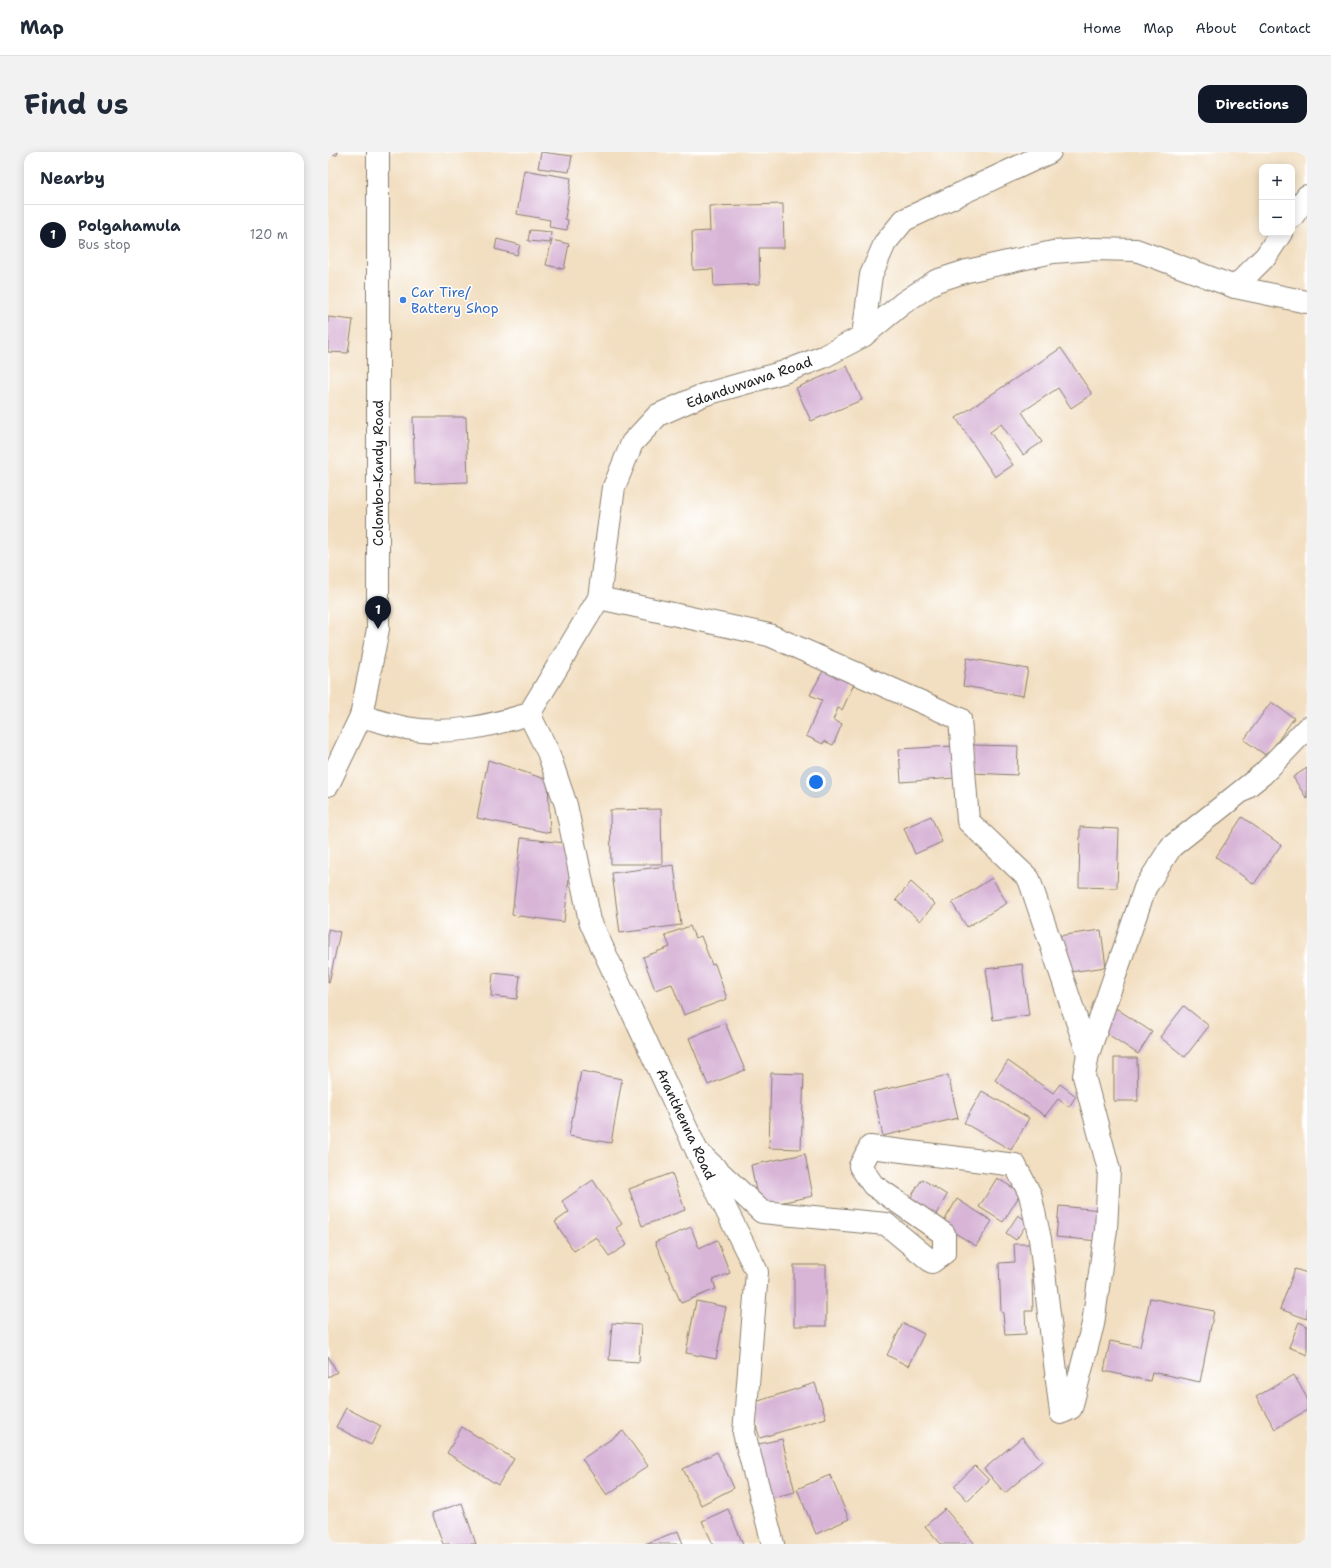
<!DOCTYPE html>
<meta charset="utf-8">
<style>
body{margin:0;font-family:"Shantell Sans",sans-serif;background:#f2f2f3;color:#1f2937}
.controls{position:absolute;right:12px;top:12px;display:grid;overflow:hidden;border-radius:8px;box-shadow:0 2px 10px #0003}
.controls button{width:36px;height:36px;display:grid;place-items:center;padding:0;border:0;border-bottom:1px solid #e0e1e3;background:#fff;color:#1f2937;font:20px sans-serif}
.you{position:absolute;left:488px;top:630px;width:14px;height:14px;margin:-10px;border:3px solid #fff;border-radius:50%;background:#1a73e8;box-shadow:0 0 0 6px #1a73e833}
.badge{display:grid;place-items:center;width:26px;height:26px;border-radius:50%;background:#111827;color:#fff;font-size:13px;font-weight:700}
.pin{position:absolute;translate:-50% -33px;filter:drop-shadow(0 1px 2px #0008)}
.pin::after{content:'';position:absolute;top:21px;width:14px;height:12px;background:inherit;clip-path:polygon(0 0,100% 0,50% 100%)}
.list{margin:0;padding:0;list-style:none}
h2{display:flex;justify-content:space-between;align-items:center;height:52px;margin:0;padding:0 16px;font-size:17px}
h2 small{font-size:13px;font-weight:400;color:#747a83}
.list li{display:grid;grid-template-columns:26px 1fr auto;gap:12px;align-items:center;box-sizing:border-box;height:60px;padding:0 16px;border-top:1px solid #e0e1e3}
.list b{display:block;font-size:15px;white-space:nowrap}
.list p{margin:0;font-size:13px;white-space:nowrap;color:#747a83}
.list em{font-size:13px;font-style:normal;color:#747a83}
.map{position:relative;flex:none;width:979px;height:1392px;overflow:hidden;border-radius:12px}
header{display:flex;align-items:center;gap:24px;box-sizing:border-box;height:56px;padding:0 20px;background:#fff;border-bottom:1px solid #e0e1e3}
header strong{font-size:19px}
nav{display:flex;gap:22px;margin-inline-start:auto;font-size:14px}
.intro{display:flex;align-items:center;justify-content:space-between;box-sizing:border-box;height:96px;padding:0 24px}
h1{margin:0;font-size:28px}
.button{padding:10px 18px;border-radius:12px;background:#111827;color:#fff;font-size:14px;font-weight:700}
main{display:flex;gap:24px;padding:0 24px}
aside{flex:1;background:#fff;border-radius:12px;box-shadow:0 2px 10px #0003}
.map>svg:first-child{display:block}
</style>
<header>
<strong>Map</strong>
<nav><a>Home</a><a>Map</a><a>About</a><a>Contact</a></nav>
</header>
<div class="intro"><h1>Find us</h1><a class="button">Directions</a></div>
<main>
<aside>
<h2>Nearby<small></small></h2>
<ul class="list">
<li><span class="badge">1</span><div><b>Polgahamula</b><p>Bus stop</p></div><em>120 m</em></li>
</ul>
</aside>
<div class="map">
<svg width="979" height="1392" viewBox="0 0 979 1392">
<rect width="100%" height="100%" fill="#fff"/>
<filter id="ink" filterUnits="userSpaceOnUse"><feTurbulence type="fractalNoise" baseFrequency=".025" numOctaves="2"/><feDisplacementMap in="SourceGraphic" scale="8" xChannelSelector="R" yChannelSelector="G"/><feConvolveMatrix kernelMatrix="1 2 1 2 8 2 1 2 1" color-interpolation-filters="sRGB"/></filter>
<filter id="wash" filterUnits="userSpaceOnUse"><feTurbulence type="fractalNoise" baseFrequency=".012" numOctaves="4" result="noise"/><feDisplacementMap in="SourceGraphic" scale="16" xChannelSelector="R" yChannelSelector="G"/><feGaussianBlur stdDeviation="0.9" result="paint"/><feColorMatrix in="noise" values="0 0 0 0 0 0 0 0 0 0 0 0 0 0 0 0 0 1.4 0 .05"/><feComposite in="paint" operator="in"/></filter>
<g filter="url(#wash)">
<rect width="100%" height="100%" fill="#f2dec0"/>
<g id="blocks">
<g fill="#d8b5d7">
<path d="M0 0H10L9 3 0 2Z"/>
<path d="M213 0 244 4 241 20 210 16Z"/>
<path d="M196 18 243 26 237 67 240 68 239 78 221 75 222 68 189 62Z"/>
<path d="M455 52 456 96H431L432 132 386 134 385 117 365 118 364 80 382 79 381 54Z"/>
<path d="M202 78 223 80 222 91 200 89Z"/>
<path d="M169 87 192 93 189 103 167 97Z"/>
<path d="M224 88 241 92 236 117 218 113Z"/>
<path d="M0 165 25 168 20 201 0 200Z"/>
<path d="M733 196 764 242 743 256 730 236 694 260 714 290 695 303 673 272 662 280 685 313 667 325 628 266Z"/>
<path d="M519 214 534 248 483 269 468 236Z"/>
<path d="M85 265H138L140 330 87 332Z"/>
<path d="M639 506 700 517 695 544 635 534Z"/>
<path d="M495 519 513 522 527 530 514 558 510 556 505 568 514 572 505 593 496 589 495 592 478 584 494 548 482 543Z"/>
<path d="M943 550 966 566 939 604 916 588Z"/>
<path d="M644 593 690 594 689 623 643 621Z"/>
<path d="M625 594 627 626 573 630 571 597Z"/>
<path d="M160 608 220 628 222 681 149 666Z"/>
<path d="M979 616V647L965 625Z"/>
<path d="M333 657 334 712H283L282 658Z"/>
<path d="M603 664 614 690 587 702 576 676Z"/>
<path d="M914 665 953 693 926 732 888 705Z"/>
<path d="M752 675 791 677 789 736 751 735Z"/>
<path d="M193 686 245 692 236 770 184 763Z"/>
<path d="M346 713 353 773 292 781 284 721Z"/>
<path d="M664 726 679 751 639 775 624 751Z"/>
<path d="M583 730 607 752 592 769 568 748Z"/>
<path d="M362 774 367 786 373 784 384 813 387 812 399 847 356 863 344 832 327 838 315 805 342 795 337 783Z"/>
<path d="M0 777 12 780 1 831H0Z"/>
<path d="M773 778 778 815 735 821 730 784Z"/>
<path d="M694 812 701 863 665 868 658 817Z"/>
<path d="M165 821 192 824 189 847 163 844Z"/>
<path d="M856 854 881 874 857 905 832 885Z"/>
<path d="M786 855 824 880 810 902 772 877Z"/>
<path d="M397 871 417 918 380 933 361 886Z"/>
<path d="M786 906H809L810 949H786Z"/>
<path d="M680 909 725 941 732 932 748 944 741 955 730 947 717 964 667 928Z"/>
<path d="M253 919 294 927 283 991 241 984Z"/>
<path d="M443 921 476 922 473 997 441 996Z"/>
<path d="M620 923 630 966 555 984 545 940Z"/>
<path d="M654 939 701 966 683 998 636 971Z"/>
<path d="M477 1002 485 1044 431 1055 423 1013Z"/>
<path d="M344 1021 357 1058 314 1074 301 1037Z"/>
<path d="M669 1026 693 1041 675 1070 651 1055Z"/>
<path d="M594 1027 619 1043 607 1064 581 1048Z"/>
<path d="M265 1028 294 1072 288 1076 299 1093 281 1104 268 1085 246 1099 227 1070 241 1060 234 1049Z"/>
<path d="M629 1047 664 1069 648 1094 614 1073Z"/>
<path d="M731 1054 773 1058 770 1089 728 1085Z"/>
<path d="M690 1063 700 1070 688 1088 678 1081Z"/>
<path d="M363 1075 371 1096 389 1088 402 1121 385 1128 388 1137 353 1151 327 1090Z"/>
<path d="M686 1092H703L705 1159H697L698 1182 677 1183 675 1161 673 1160 671 1111 687 1110Z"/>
<rect x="466" y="1113" width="32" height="61"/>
<path d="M967 1117 979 1121V1167L952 1157Z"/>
<path d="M822 1146 886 1159 872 1230 824 1220 822 1229 776 1219 782 1189 812 1195Z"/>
<path d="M368 1149 398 1155 388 1207 358 1201Z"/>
<path d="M971 1170 979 1174V1203L961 1195Z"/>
<path d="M284 1171 313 1173 311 1210 281 1208Z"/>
<path d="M575 1171 596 1182 580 1214 559 1203Z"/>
<path d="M0 1204 9 1220 0 1225Z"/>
<path d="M966 1223 979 1246V1258L947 1277 928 1245Z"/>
<path d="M487 1231 498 1266 432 1286 421 1252Z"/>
<path d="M18 1256 53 1274 43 1293 8 1275Z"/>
<path d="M134 1275 186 1307 170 1333 119 1301Z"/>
<path d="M295 1279 320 1314 279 1343 254 1307Z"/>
<path d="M694 1285 714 1309 677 1341 656 1317Z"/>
<path d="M454 1287 467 1340 439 1347 426 1293Z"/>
<path d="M389 1300 406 1336 373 1353 355 1317Z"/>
<path d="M647 1314 661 1328 640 1349 626 1334Z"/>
<path d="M502 1323 521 1367 488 1382 469 1337Z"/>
<path d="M134 1351 148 1392H115L104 1361Z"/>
<path d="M400 1357 415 1392H385L374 1369Z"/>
<path d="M617 1357 647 1392H613L597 1374Z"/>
<path d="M350 1379 355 1392H317Z"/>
</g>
</g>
</g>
<g filter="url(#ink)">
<use href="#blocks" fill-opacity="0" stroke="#877d6e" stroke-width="1"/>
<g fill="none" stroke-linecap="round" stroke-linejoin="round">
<g stroke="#877d6e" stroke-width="24">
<g id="minor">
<path d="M964 65 979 44"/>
<path d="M907 135 938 104 953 81"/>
<path d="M535 184 543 123 557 91 576 68 722 0"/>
<path d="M271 446 441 483 632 567 640 669 701 727 760 902"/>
<path d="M201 562 271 446 286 335 304 291 330 263 375 243 456 220 495 205 535 184 575 151 608 129 639 119 725 100 766 97 808 98 907 135 979 150"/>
<path d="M201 562 220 600 238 653 262 769 369 999 429 1120 416 1281 445 1392"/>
<path d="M33 564C48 568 63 573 78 576 120 584 161 574 201 562"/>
<path d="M369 999 434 1060 558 1072 604 1110 616 1101V1082L545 1033 532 1014 542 995 687 1013 702 1042 712 1087 733 1261 743 1256 765 1172 778 1077 781 1018 756 924 760 902 817 736 843 695 935 622 979 576"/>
</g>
</g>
<g stroke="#877d6e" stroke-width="24">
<path id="trunk" d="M0 633 33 564 50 477V0"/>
</g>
<use href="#minor" stroke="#fff" stroke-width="22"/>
<use href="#trunk" stroke="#fff" stroke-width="22"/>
</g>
</g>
<circle fill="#3f7fe0" stroke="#fff" stroke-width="1.5" cx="75" cy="148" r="4"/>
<g text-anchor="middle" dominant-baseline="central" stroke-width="3" stroke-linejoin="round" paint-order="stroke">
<g font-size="14" fill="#366cbe" stroke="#fff" text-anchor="start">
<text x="83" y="140">Car Tire/<tspan x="83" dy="16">Battery Shop</tspan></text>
</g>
<g font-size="14" fill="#1c1c1c" stroke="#fff">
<text transform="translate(421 230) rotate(-19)">Edanduwawa Road</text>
<text transform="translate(50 321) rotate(-90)">Colombo-Kandy Road</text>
<text transform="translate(358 972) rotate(65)">Aranthenna Road</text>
</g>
</g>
</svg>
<div class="controls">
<button>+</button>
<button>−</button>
</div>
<div class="you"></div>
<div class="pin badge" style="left:50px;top:477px">1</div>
</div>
</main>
